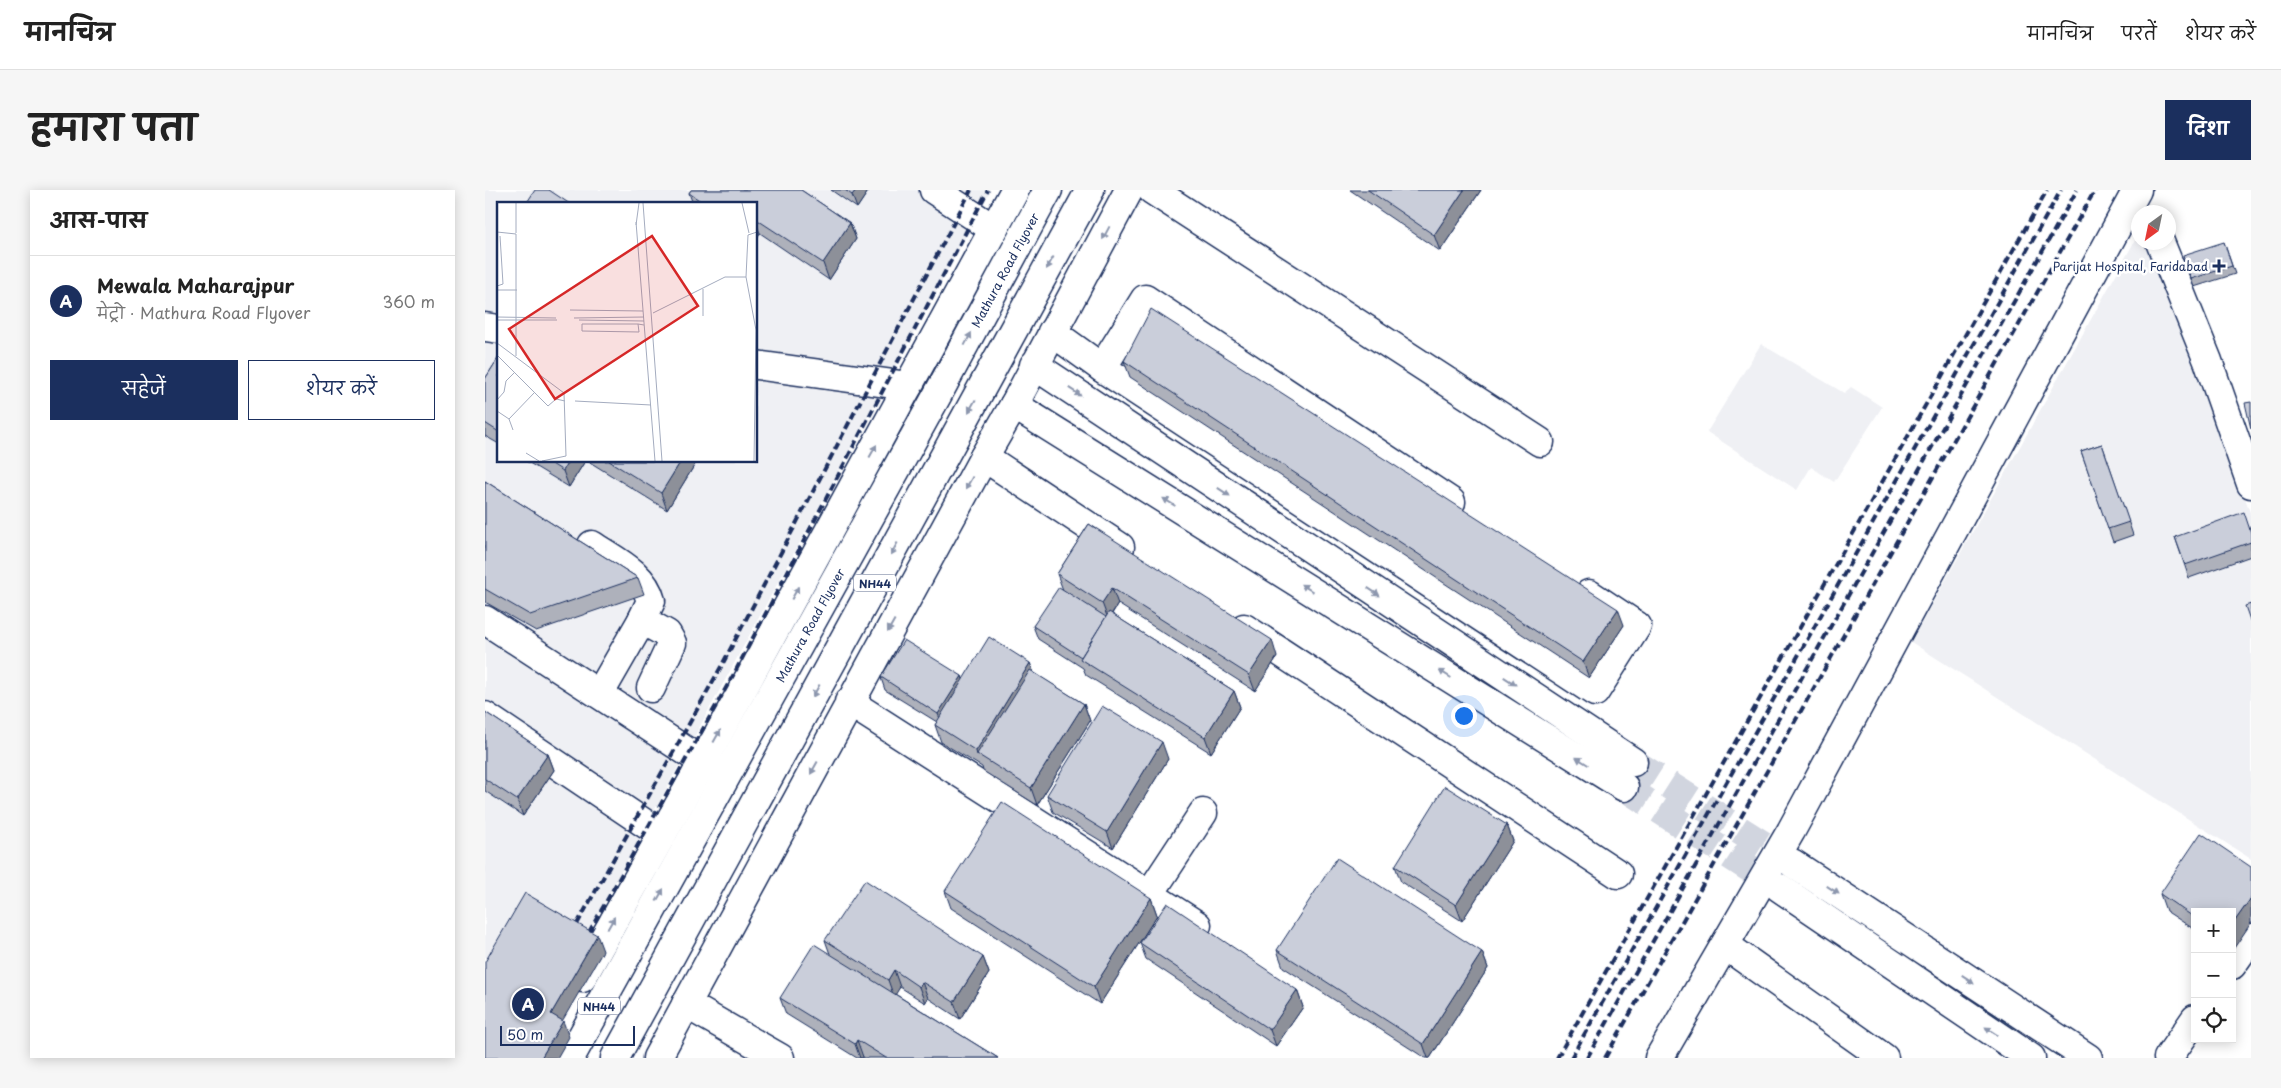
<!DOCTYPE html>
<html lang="hi">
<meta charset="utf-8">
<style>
body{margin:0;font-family:"Playpen Sans","Playpen Sans Deva",sans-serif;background:#f6f6f6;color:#222}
.controls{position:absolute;right:15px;bottom:15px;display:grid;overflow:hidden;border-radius:0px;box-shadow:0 2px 12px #0003}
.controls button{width:45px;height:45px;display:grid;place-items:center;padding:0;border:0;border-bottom:1px solid #e0e0e0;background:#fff;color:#222;font:25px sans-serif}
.compass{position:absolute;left:1646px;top:15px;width:45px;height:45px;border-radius:50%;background:#fff;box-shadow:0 2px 12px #0003;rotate:213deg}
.scale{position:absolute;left:15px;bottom:12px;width:135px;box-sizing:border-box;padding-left:5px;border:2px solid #1b2f5e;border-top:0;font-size:14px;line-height:18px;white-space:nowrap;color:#1b2f5e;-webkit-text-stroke:4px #fff;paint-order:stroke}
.you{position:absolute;left:978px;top:525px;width:18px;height:18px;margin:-12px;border:4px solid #fff;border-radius:50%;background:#1a73e8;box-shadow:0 0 0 8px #1a73e833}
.badge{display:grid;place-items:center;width:32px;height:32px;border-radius:50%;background:#1b2f5e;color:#fff;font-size:16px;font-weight:700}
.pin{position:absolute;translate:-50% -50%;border:2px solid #fff;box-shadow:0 1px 5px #0006}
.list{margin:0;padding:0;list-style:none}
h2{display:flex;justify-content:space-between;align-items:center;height:65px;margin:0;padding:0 20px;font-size:21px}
h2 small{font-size:16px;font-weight:400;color:#767676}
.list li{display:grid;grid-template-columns:32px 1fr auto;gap:15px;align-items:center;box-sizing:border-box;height:90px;padding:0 20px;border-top:1px solid #e0e0e0}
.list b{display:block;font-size:19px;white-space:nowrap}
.list p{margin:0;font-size:16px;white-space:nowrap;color:#767676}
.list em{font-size:16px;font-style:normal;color:#767676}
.actions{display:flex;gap:10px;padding:15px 20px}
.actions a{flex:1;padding:11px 0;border:1px solid #1b2f5e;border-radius:0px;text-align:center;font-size:18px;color:#1b2f5e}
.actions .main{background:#1b2f5e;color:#fff}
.icon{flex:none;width:28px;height:28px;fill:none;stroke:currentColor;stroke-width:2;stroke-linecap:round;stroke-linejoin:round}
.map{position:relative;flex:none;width:1766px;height:868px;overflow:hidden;border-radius:0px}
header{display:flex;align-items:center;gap:30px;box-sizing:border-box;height:70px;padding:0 25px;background:#fff;border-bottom:1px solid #e0e0e0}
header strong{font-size:24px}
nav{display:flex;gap:28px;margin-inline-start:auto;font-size:18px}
.intro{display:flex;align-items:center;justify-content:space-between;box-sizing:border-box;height:120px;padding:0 30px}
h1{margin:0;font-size:35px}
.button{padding:12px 22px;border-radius:0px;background:#1b2f5e;color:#fff;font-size:18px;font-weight:700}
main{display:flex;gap:30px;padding:0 30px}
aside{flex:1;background:#fff;border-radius:0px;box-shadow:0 2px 12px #0003}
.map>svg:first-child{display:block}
</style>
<header>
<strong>मानचित्र</strong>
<nav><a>मानचित्र</a><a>परतें</a><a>शेयर करें</a></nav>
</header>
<div class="intro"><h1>हमारा पता</h1><a class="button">दिशा</a></div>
<main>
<aside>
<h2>आस-पास<small></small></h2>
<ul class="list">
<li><span class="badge">A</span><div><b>Mewala Maharajpur</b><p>मेट्रो · Mathura Road Flyover</p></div><em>360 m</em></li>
</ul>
<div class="actions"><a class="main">सहेजें</a><a>शेयर करें</a></div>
</aside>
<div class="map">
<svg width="1766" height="868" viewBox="0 0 1766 868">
<rect width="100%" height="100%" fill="#fff"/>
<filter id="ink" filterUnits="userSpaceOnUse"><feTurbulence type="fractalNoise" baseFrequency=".02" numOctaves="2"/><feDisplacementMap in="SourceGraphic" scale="10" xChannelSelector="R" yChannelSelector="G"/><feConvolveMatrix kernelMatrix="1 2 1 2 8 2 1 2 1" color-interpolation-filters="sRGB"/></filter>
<g filter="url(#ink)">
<g fill="#eff0f4" fill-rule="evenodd">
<path d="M0 0H506L35 868H0ZM14 14H271V271H14Z"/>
<path d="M1653 45 1654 52 1670 53 1766 325V669L1426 452Z"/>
<path d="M1276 154 1359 203 1366 197 1397 217 1349 292 1326 277 1312 300 1222 242Z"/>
</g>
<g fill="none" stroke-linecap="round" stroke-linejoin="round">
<g stroke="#d1d5df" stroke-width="28" stroke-dasharray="28 14" stroke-linecap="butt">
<path d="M1148 572 1307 673"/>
<path d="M1139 597 1295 698"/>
</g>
<g stroke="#1b2f5e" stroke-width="31">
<g id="minor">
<path d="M449 0 509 39"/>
<path d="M667 0 1055 252"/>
<path d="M1675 52 1723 171 1766 294"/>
<path d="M0 137 14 139"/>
<path d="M567 142 617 178 660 109 966 312"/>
<path d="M271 175 423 196"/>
<path d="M549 175 1148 572"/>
<path d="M617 178 1110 502 1152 436 1104 404"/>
<path d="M529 215 1139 597"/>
<path d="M499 267 635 357"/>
<path d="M107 355C129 370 159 383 166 411L157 430"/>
<path d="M0 430 218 572"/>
<path d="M759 438 1133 684"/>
<path d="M115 503 157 430 182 444 187 453 166 498"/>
<path d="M364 512 712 735"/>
<path d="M0 526 177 645"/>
<path d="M1307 673 1603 868"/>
<path d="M1295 698 1546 868"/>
<path d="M664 705 718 623"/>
<path d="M1240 755 1399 868"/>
<path d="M1747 775 1766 748"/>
<path d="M201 814 295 868"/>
<path d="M1174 868 1306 641 1652 0"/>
<path d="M1683 868 1710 829"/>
</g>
</g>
<g stroke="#1b2f5e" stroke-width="31">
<g id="major">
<path d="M97 788 218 572 530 0"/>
<path d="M172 868 499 267 529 215 644 0"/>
</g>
</g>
<g stroke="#1b2f5e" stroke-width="31">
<g id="highway">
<path id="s1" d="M85 868 453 204 563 0"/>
<path d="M130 868 605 0"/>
</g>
</g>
<use href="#minor" stroke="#fff" stroke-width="28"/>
<use href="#major" stroke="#fff" stroke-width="28"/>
<use href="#highway" stroke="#fff" stroke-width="28"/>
<g stroke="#1b2f5e" stroke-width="4" stroke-dasharray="8 4" stroke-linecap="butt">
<path d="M86 745 237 475 486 0"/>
<path d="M98 753 250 482 503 0"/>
<path d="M1072 868 1562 0"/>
<path d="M1086 868 1576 0"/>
<path d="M1102 868 1592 0"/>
<path d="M1120 868 1610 0"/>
</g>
</g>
<g fill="#aeb1bb" stroke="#1b2f5e">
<path d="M206 0H316L365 33 371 49 344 90 275 43 271 49V14H208L204 3Z"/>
<path d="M346 0H384L372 18Z"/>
<path d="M865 0H996L955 61Z"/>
<path d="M1739 52 1750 84 1709 97 1706 89Z"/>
<path d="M14 167V254L0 246V189Z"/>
<path d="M639 171 1139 435 1104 488 645 187Z"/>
<path d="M1617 254 1648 345 1628 352 1596 261Z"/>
<path d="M41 271H100L84 297Z"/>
<path d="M103 271H212L182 320Z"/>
<path d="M0 291 153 388 159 404 51 441 0 412Z"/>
<path d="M604 334 792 467 770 501 633 414 627 424 749 501 755 517 726 563 601 485 598 478 553 449 548 436 578 400 572 384Z"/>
<path d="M1766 342V366L1704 388 1690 347Z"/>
<path d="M545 473 549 483 599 514 605 531 552 615 498 581 497 577 456 552 450 535 452 532 400 500 396 488 477 486 478 490Z"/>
<path d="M0 522 63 564 69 580 38 626 0 601Z"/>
<path d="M683 569 628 658 568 622 562 605Z"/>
<path d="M1022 635 1028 651 977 731 916 692 910 676Z"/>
<path d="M460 701 666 708 672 725 615 814 466 718Z"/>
<path d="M1675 704 1747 722H1710V740L1681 721Z"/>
<path d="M340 750 498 767 504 783 475 829 443 808 440 813 415 797 410 804 513 868H380L378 867V868H372L301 824 295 808 345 764Z"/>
<path d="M655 753 812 800 818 817 791 856 661 769Z"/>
<path d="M792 760 997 762 1003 778 945 868H940L798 777Z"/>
</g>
<g fill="#8d9099" stroke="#1b2f5e">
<path d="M371 0H384L372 18 367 5Z"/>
<path d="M979 0H996L955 61 949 45Z"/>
<path d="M271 33 275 43 271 49Z"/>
<path d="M365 33 371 49 344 90 338 73Z"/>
<path d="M83 271H100L84 297 78 281Z"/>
<path d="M196 271H212L182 320 176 303Z"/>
<path d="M627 398 633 414 623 429 617 413Z"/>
<path d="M1133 419 1139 435 1104 488 1098 472Z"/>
<path d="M787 450 792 467 770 501 764 485Z"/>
<path d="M545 473 551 489 492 565 491 561Z"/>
<path d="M477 486 481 499 458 536 453 524Z"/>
<path d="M749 501 755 517 726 563 720 547Z"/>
<path d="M599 514 605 531 552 615 546 598Z"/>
<path d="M677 552 683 569 628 658 622 642Z"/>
<path d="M63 564 69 580 38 626 32 610Z"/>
<path d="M1022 635 1028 651 977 731 971 715Z"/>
<path d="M666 708 672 725 615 814 609 797Z"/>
<path d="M1766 708V733L1747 761V735Z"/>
<path d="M112 745 118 761 72 840 66 824Z"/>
<path d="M997 762 1003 778 945 868H943L938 854Z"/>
<path d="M498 767 504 783 475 829 469 812Z"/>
<path d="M409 780 415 797 409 807 403 790Z"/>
<path d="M437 792 443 808 440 813 434 797Z"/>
<path d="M812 800 818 817 791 856 785 840Z"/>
<path d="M78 831 84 847 72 868H56Z"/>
<path d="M372 850 378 867V868H375L370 854Z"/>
</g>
<g fill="#caceda" stroke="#1b2f5e">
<path d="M50 0H64L85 14H41Z"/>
<path d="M206 0H316L365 33 338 73 271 29V14H220L204 3Z"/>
<path d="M360 0H371L367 5Z"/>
<path d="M883 0H979L949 45Z"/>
<path d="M1739 52 1747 76 1706 89 1698 65Z"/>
<path d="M666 119 1133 419 1098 472 639 171Z"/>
<path d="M14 167V242L0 233V189Z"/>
<path d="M1766 212V239L1760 213Z"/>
<path d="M1617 254 1644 332 1623 339 1596 261Z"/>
<path d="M62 271H83L78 281Z"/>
<path d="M124 271H196L176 303Z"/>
<path d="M0 291 153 388 45 425 0 399Z"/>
<path d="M1759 322 1766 343V352L1700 375 1690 347Z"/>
<path d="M604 334 787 450 764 485 627 398 617 413 572 384Z"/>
<path d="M574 397 621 427 596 467 548 436Z"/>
<path d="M1766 414V433L1760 416Z"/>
<path d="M624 422 749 501 720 547 595 469Z"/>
<path d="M504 447 545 473 491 561 450 535Z"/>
<path d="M419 450 477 486 453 524 396 487Z"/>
<path d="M545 480 599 514 546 598 492 564Z"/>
<path d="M617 516 677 552 622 642 562 605Z"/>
<path d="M0 522 63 564 32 610 0 589Z"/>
<path d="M960 596 1022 635 971 715 910 676Z"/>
<path d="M517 612 666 708 609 797 460 701Z"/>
<path d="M1716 643 1766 677V708L1747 735V722H1710V728L1675 704Z"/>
<path d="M852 668 997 762 938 854 792 760Z"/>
<path d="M380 690 498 767 469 812 437 792 434 797 409 780 403 790 340 750Z"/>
<path d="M40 703 112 745 66 824 78 831 56 868H0V772Z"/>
<path d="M682 713 812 800 785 840 655 753Z"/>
<path d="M329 754 513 868H401L372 850 370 854 295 808Z"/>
</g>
<defs><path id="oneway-solid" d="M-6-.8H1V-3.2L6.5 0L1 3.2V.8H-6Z" transform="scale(1.25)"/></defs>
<g fill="#8d97ae">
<use href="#oneway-solid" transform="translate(621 43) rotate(118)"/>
<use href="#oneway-solid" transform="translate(565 73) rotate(119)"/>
<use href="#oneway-solid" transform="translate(483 149) rotate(-62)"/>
<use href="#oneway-solid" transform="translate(590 202) rotate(34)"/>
<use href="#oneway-solid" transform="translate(487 216) rotate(119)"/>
<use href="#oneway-solid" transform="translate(388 261) rotate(-61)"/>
<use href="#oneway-solid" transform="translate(484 293) rotate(119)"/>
<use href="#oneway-solid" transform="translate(739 302) rotate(34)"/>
<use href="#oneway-solid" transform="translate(684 312) rotate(-148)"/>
<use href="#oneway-solid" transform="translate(409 359) rotate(119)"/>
<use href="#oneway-solid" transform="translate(822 398) rotate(-148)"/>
<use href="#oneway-solid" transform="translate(889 402) rotate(34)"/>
<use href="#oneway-solid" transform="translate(310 403) rotate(-61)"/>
<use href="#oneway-solid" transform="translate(406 436) rotate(119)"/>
<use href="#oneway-solid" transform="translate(960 484) rotate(-148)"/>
<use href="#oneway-solid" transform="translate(1025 491) rotate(33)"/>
<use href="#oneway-solid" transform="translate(331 501) rotate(119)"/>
<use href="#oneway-solid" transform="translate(232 546) rotate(-61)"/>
<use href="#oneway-solid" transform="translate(1097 571) rotate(-148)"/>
<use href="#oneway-solid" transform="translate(329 578) rotate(119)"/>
<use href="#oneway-solid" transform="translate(1348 700) rotate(33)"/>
<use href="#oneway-solid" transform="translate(175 705) rotate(-61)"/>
<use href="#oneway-solid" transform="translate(126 733) rotate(-61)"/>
<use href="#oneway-solid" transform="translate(1483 789) rotate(33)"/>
<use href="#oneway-solid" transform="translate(1506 841) rotate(-146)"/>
</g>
</g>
<path fill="#1b2f5e" stroke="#fff" stroke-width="2" d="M1731.5 68.5h5v5h5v5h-5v5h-5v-5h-5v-5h5z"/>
<g text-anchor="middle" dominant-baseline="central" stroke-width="5" stroke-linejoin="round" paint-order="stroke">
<g fill="#fff" stroke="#5f6d8e" stroke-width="1">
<rect x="369" y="384.5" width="42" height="17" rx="4"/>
<rect x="93" y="807.5" width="42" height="17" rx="4"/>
</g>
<g font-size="11" font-weight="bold" fill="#1b2f5e">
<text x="390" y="393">NH44</text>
<text x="114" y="816">NH44</text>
</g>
<g font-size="12" fill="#1b2f5e" stroke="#fff" text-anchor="end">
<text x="1723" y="76">Parijat Hospital, Faridabad</text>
</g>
<g font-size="12" fill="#1b2f5e" stroke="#fff">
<text stroke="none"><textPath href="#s1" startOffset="900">Mathura Road Flyover</textPath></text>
<text stroke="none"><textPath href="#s1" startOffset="495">Mathura Road Flyover</textPath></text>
</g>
</g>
<g transform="translate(12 12)">
<rect width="260" height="260" fill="#fff"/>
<path fill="none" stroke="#a4acbf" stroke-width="1" d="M19 1V31M146 1 165 259M245 1 252 31M139 20 158 259M139 23 142 1M0 30 19 32V154M0 84 6 82 3 34M206 87V114M0 88H20M73 108 146 109M156 111 228 75H249M0 115 59 116M77 116 147 115M0 118H60M82 118 147 119M141 122H85V129L142 130 141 122 147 123M0 141 67 191 69 254 45 259M0 153 51 204 59 197 68 199M0 198 7 190 9 179 17 171M78 199 154 203M0 209 12 217 16 228M12 217 37 191M29 251 42 259M257 259 259 128 249 75 251 33 260 30"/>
<path fill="#d62828" fill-opacity="0.15" stroke="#d62828" stroke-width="2.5" d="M155 34 201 104 58 197 12 127Z"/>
<rect width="260" height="260" fill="none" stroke="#1b2f5e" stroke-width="2.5"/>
</g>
</svg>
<div class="controls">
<button>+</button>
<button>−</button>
<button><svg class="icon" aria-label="locate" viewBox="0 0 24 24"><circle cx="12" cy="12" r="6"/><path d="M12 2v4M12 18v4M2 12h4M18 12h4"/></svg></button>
</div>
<svg class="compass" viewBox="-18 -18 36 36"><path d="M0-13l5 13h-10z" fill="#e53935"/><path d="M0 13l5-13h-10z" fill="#767676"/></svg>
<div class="scale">50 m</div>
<div class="you"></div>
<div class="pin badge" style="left:43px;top:814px">A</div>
</div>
</main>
